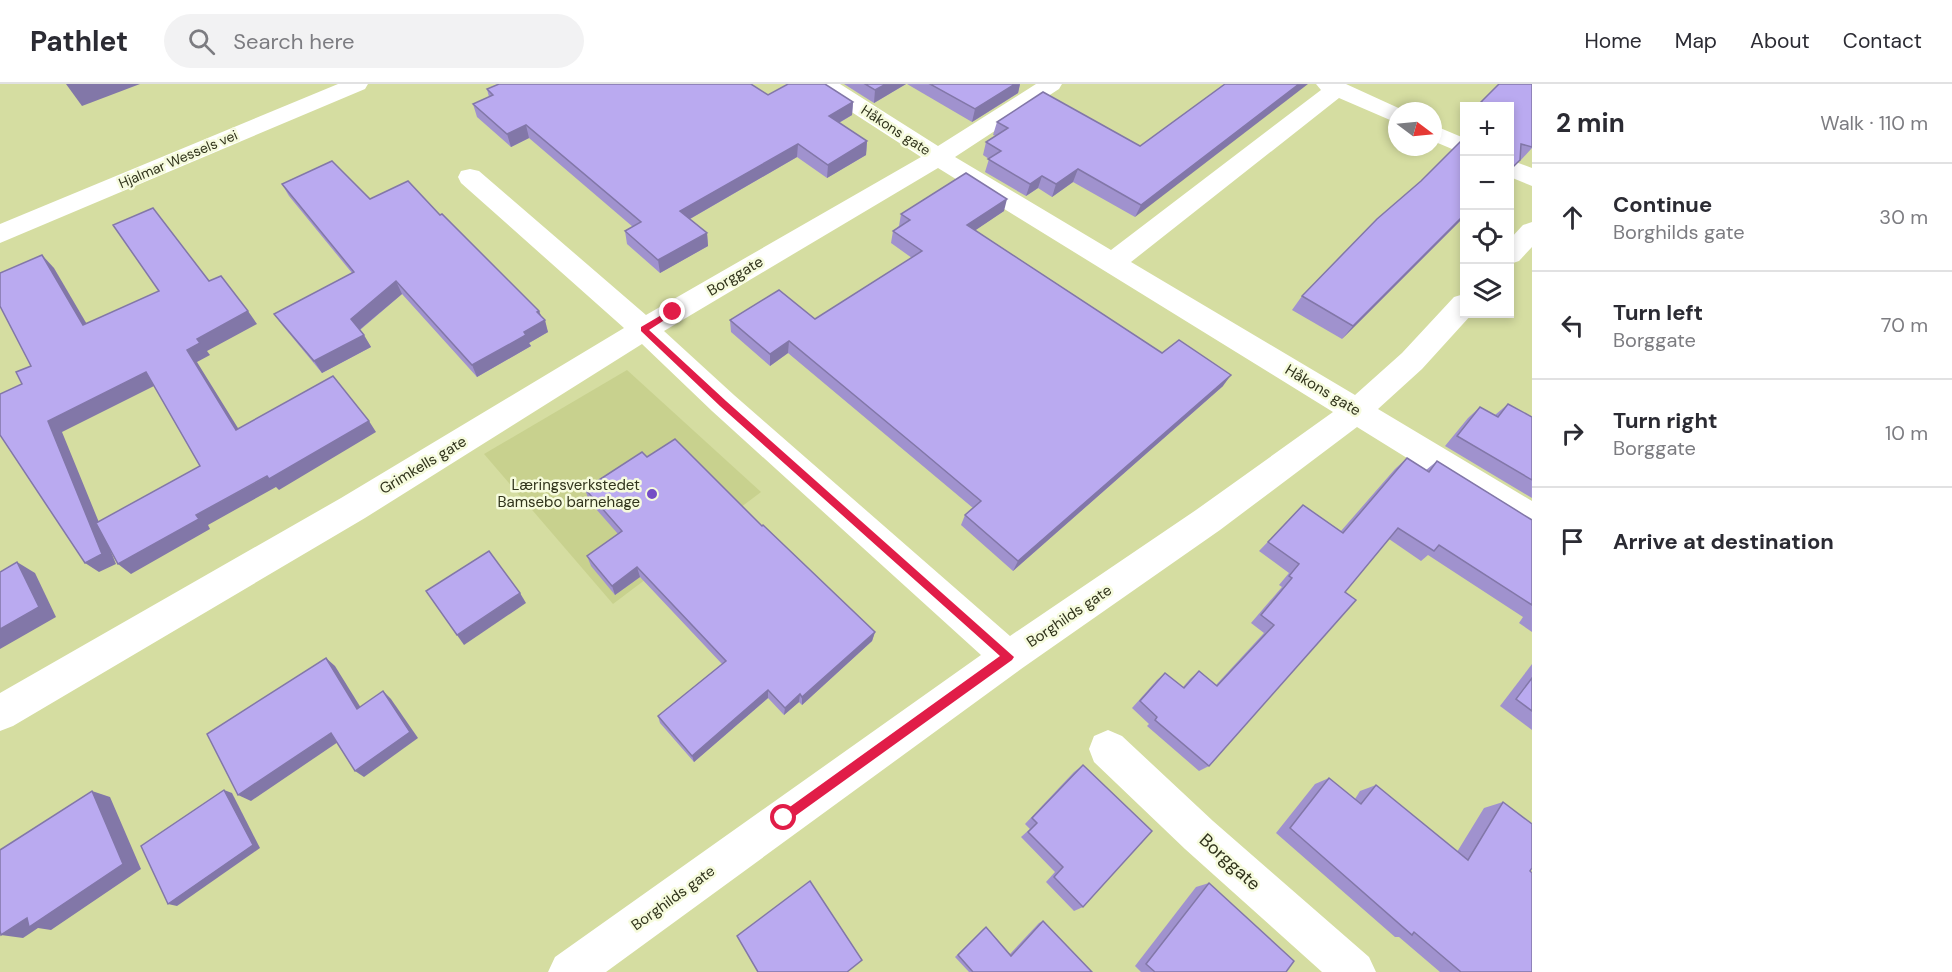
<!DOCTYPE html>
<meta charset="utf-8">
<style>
body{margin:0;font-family:"DM Sans",sans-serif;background:#f2f2f3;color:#2b2b33}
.controls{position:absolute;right:18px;top:18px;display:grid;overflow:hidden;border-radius:0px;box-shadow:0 3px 9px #0003}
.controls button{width:54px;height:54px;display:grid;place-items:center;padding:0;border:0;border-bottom:2px solid #e1e1e2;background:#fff;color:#2b2b33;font:30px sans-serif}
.compass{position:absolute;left:1388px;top:18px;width:54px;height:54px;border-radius:50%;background:#fff;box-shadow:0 3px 9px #0003;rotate:106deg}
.stop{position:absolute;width:18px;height:18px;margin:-14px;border:4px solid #e11d48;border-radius:50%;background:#fff}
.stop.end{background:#e11d48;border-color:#fff;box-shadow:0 2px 6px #0008}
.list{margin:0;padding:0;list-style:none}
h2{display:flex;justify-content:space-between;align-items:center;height:78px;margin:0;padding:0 24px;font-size:26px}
h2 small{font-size:20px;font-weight:400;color:#7c7c81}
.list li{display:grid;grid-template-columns:39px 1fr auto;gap:18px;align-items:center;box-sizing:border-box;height:108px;padding:0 24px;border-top:2px solid #e1e1e2}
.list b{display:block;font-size:22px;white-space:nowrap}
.list p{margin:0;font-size:20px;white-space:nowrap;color:#7c7c81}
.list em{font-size:20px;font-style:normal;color:#7c7c81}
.icon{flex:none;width:33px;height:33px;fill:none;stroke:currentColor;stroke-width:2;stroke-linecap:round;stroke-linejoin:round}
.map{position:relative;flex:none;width:1532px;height:888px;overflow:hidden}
header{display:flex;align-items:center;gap:36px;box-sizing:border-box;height:84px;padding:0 30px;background:#fff;border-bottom:2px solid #e1e1e2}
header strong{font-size:28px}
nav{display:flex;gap:33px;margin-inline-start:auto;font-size:21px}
.search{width:420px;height:54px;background:#f2f2f3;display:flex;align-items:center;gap:15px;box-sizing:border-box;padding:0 21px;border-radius:33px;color:#7c7c81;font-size:22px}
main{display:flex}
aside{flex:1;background:#fff}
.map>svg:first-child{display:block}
</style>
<header>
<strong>Pathlet</strong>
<div class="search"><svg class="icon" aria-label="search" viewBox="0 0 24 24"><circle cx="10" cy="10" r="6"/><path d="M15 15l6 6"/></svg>Search here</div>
<nav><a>Home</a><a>Map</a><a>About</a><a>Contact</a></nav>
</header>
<main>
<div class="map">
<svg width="1532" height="888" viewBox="0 0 1532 888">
<rect width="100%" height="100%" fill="#d5dda1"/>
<path fill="#c8d18e" d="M627 286 761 408 613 520 484 370Z"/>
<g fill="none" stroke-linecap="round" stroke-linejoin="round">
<g fill="#fff" fill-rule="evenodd">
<path d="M338 0H368L365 5 0 159V140Z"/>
<path d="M813 0H840L938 62 1036 0H1062L1059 5 955 73 1111 166 1321 6 1316 0H1346L1405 27H1397V39L1339 14 1131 178 1355 311 1402 269 1454 213 1464 210V230H1472L1422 285 1378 325 1532 417V448L1520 444 1357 343 1220 446 1021 585 606 888H548L555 873 981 571 712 327 642 260 365 434 13 642 0 647V609L341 414 624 244 461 99 458 93 461 87 470 85 479 87 646 231 921 73 816 5ZM938 84 1333 328 1196 426 1010 552 734 311 664 247Z"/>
<path d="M1433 41 1464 54V70L1433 57Z"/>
<path d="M1510 76 1532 84V102L1510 93Z"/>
<path d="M1532 138V163L1519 177 1510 180V155L1523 141Z"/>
<path d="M1108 646 1122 652 1213 737 1369 873 1376 888H1322L1185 765 1094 678 1089 665 1094 652Z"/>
</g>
</g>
<g fill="#a092ce">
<path d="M844 0H906L874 19Z"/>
<path d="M907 0H1020L1018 9 972 38Z"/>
<path d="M1225 0 1135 133 1073 98 1052 113 1038 104 1026 112 985 88 989 75 983 71 986 58 996 52 993 51 997 38 1140 62Z"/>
<path d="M1532 0V64L1520 77H1519L1509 22H1477L1481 18Z"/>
<path d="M487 5 768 11 853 18 852 31 839 39 867 57 866 71 827 94 797 73 690 135 707 149 708 162 660 189 627 160 625 147 633 143 529 54 511 63 477 33 473 20 489 13Z"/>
<path d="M282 100 370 115 440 131 539 227 548 248 529 259 531 262 477 293 402 210 360 246 371 263 322 289 283 242 274 230 352 189 289 112Z"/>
<path d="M1004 127 975 146 1162 269 1223 302 1013 487 961 441 965 431 973 424 788 269 770 282 731 248 730 236 815 235 912 174 891 159 893 147 899 142 901 130Z"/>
<path d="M1464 133 1342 255 1292 226 1302 212Z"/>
<path d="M1508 320 1532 333V414L1445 362 1468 334 1480 323 1495 331Z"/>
<path d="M647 373 762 442 875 548 872 557 802 621 799 618 784 631 768 614 694 678 660 639 658 632 722 580 640 493 615 511 591 482 587 472 618 450 589 417 585 405Z"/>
<path d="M1407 374 1426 386 1437 377 1532 436V548L1519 539 1523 533 1428 471 1421 477 1389 455 1345 508 1209 682 1199 687 1147 642 1149 640 1132 624 1157 596 1165 589 1183 603 1190 595 1199 587 1216 601 1264 549 1251 539 1282 503 1279 501 1289 489 1259 467 1303 421 1341 447 1395 385Z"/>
<path d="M1532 580V646L1500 622Z"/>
<path d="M1083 681V823L1074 827 1046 798 1055 788 1021 753 1030 745 1025 740 1074 688Z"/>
<path d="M1329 694 1355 715 1360 707 1376 701 1457 768 1484 724 1503 718 1530 787 1532 888H1440L1399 853H1395L1276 749 1315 700Z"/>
<path d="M1209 799 1286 888H1141L1135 882 1196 803Z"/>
<path d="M1043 837 1092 888H969L955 873 983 845 986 843 1010 870 1039 839Z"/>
</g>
<g fill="#8277a8">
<path d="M66 0H140L82 22Z"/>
<path d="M886 0H906L874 19 875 6Z"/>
<path d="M1012 0H1020L1018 9 972 38 975 25Z"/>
<path d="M1299 0H1308L1135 133 1141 121Z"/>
<path d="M853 18 852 31 828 45 829 32Z"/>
<path d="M526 41 529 54 511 63 507 50Z"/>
<path d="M867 57 866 71 827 94 828 81Z"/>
<path d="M798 60 797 73 681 140 680 127Z"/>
<path d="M1078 85 1073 98 1052 113 1056 100Z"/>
<path d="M1042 92 1038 104 1026 112 1030 100Z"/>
<path d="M1007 115 1004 127 964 154 967 141Z"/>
<path d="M1464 131V133L1342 255 1353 242Z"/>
<path d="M707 149 708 162 660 189 658 176Z"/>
<path d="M42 171 54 184 95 254 83 241Z"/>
<path d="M396 197 402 210 358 247 351 235Z"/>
<path d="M248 227 257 240 207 267 210 271 197 278 246 357 236 346 187 266 197 255Z"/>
<path d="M539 227 543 237 545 236 548 248 529 259 531 262 477 293 472 281 524 248 537 228Z"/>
<path d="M364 251 371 263 322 289 314 277Z"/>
<path d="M789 257 788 269 770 282V270Z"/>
<path d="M146 288 158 300 62 348 116 480 99 488 85 479 48 337Z"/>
<path d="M1231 291 1223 302 1013 487 1018 477Z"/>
<path d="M369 337 376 348 279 406 276 403 208 441 210 445 131 490 118 480 196 431Z"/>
<path d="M17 478 35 489 56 533 0 565V545Z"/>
<path d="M637 483 640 493 615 511 612 502Z"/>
<path d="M520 509 526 519 464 561 457 551Z"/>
<path d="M875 548 872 557 802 621V613Z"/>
<path d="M326 574 335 582 366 632 357 625Z"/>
<path d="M768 606V614L694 678 692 672Z"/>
<path d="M383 607 391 615 418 654 364 693 355 687Z"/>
<path d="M800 610 799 618 784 631 785 624Z"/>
<path d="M331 649 341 656 251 717 238 711Z"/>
<path d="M224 706 232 709 260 764 177 822 168 820Z"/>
<path d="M92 707 110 713 141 785 51 846 38 844 23 854 1 851Z"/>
</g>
<g fill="#baaaf0" stroke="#8277a8" stroke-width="1.5">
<path d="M499 0H751L768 11 788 0H825L853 18 829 32 867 57 828 81 798 60 680 127 707 149 658 176 625 147 641 138 526 41 507 50 473 20 493 11 487 5Z"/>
<path d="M865 0H886L875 6Z"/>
<path d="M930 0H1015L975 25Z"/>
<path d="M1225 0H1299L1141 121 1078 85 1056 100 1042 92 1030 100 988 75 1001 67 986 58 1008 44 997 38 1043 8 1140 62Z"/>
<path d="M1499 0H1532V63L1521 60 1520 76 1509 87V22H1491L1481 18Z"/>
<path d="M1464 54V131L1353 242 1302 212 1377 135 1421 97Z"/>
<path d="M332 77 370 115 408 97 440 131 442 130 539 227 537 228 545 236 524 248 526 251 472 281 396 197 351 235 364 251 314 277 274 230 354 188 282 100Z"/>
<path d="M966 89 1007 115 967 141 1162 269 1179 256 1231 291 1018 477 965 431 981 417 918 364 789 257 770 270 730 236 779 206 815 235 922 167 893 147 910 136 901 130Z"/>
<path d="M153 124 209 197 221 192 248 227 197 255 200 259 187 266 236 346 333 292 369 337 269 395 267 392 196 431 199 435 118 480 96 439 200 382 146 288 48 337 102 470 85 479 0 351V310L22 300 16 288 31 282 0 222V189L42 171 83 241 159 207 113 141Z"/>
<path d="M1508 320 1532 333V396L1457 352 1480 323 1498 333Z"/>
<path d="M675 355 762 442 763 441 875 548 802 613 800 610 785 624 768 606 692 672 658 632 726 577 637 483 612 502 587 472 622 447 585 405 642 368 647 373Z"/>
<path d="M1407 374 1429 388 1437 377 1532 436V521L1439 461 1434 467 1398 444 1345 508 1356 516 1209 682 1155 636 1157 633 1140 617 1165 589 1184 604 1199 587 1217 602 1274 541 1261 531 1292 494 1289 492 1299 480 1268 458 1303 421 1343 449Z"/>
<path d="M489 467 520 509 457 551 426 507Z"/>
<path d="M17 478 39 523 0 545V488Z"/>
<path d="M326 574 357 625 383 607 410 648 355 687 331 649 238 711 207 650Z"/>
<path d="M1532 594V627L1516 615Z"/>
<path d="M1083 681 1152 747 1083 823 1054 793 1063 783 1028 748 1037 739 1032 734Z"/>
<path d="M1329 694 1361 720 1376 701 1468 776 1503 718 1532 740V784L1530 787 1532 789V888H1461L1414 848 1412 851 1290 744Z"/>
<path d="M224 706 253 761 168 820 141 762Z"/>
<path d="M92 707 123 780 29 843 27 834 1 851 0 847V766Z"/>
<path d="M810 797 862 876 847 888H758L737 852Z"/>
<path d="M1209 799 1294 877 1286 888H1155L1146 880Z"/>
<path d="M1043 837 1092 888H973L958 871 986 843 1011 872Z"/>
</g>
<path fill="#e11d48" d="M670 226 677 228 649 246 726 317 1014 573 1012 576 784 740 780 738V730L1000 572 720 322 641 247V243Z"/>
<circle fill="#744dc5" stroke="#f6fbdd" stroke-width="2" cx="652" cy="410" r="6"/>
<g text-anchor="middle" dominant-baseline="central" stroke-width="5" stroke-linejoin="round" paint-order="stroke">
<g font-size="14" fill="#31341c" stroke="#f6fbdd">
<text transform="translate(896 46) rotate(33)">Håkons gate</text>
<text transform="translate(178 75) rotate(-23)">Hjalmar Wessels vei</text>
</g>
<g font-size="15" fill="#31341c" stroke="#f6fbdd">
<text transform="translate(735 192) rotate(-31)">Borggate</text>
<text transform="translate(1323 306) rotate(31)">Håkons gate</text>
<text transform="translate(423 381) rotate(-31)">Grimkells gate</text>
<text transform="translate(1069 532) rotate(-34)">Borghilds gate</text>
<text transform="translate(673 814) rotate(-36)">Borghilds gate</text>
</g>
<g font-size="15" fill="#31341c" stroke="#f6fbdd" text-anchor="end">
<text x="640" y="401">Læringsverkstedet<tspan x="640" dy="17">Bamsebo barnehage</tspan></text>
</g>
<g font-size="18" fill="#31341c" stroke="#f6fbdd">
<text transform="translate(1230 778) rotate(42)">Borggate</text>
</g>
</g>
</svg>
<div class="controls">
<button>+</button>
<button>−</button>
<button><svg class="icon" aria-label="locate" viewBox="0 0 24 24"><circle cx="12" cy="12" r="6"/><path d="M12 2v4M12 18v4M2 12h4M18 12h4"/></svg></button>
<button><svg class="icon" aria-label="layers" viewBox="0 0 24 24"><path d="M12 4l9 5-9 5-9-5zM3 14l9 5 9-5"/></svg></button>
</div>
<svg class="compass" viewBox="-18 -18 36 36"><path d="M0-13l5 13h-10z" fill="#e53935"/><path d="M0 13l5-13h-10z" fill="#7c7c81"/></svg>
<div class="stop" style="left:784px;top:734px"></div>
<div class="stop end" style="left:673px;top:228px"></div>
</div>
<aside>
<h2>2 min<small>Walk · 110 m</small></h2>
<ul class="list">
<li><svg class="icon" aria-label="ahead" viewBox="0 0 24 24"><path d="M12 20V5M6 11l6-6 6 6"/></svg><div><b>Continue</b><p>Borghilds gate</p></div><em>30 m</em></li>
<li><svg class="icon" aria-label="left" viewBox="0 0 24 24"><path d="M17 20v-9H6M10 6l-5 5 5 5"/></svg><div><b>Turn left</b><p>Borggate</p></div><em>70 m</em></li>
<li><svg class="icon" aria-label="right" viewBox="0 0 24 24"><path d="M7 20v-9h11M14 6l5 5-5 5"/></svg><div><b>Turn right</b><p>Borggate</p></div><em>10 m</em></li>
<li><svg class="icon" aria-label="arrive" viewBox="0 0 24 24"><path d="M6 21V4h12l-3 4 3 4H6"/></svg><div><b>Arrive at destination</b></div></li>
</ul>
</aside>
</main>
